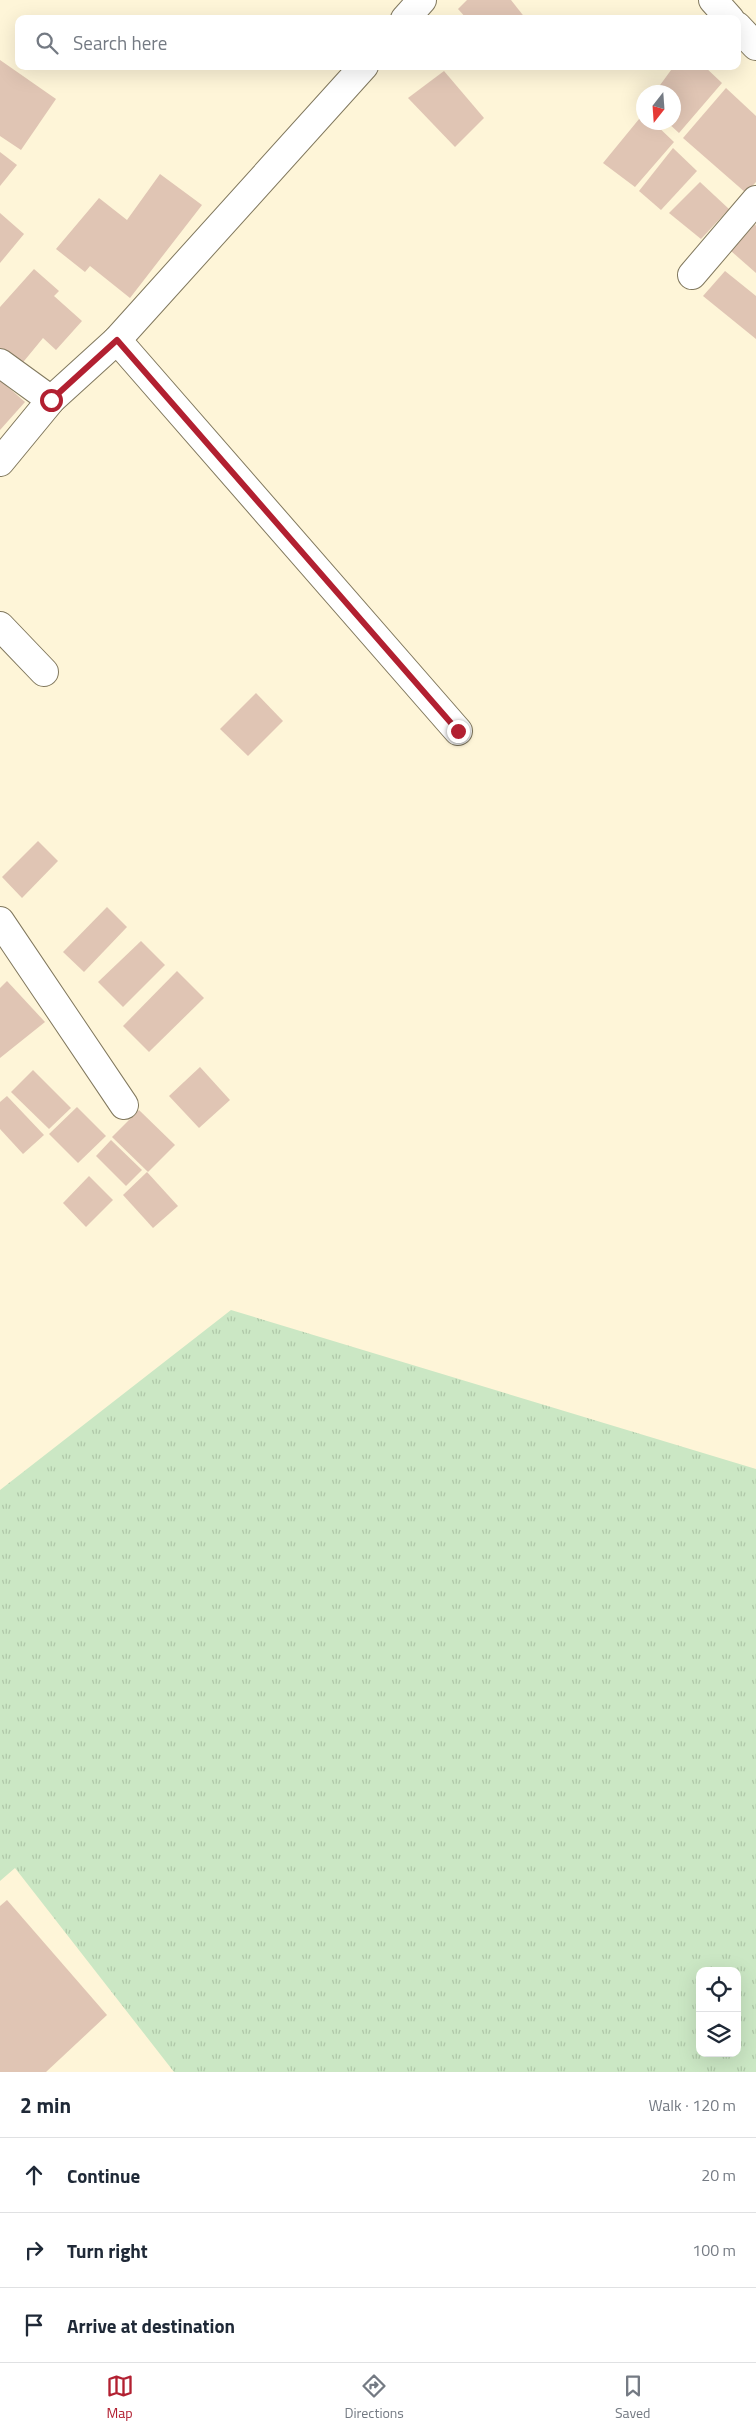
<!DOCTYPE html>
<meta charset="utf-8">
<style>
body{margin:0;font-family:"Titillium Web",sans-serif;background:#f2f2f3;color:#1f2937}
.controls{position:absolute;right:15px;bottom:15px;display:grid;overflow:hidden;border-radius:10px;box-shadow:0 5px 20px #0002}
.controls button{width:45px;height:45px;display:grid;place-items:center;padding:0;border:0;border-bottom:1px solid #e0e1e3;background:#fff;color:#1f2937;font:25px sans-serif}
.compass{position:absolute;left:636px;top:85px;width:45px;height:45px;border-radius:50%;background:#fff;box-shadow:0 5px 20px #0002;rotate:197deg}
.stop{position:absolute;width:15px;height:15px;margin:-11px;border:4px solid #b22031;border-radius:50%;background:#fff}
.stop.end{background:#b22031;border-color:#fff;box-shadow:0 1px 5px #0008}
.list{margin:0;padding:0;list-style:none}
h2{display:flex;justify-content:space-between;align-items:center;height:65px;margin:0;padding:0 20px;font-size:21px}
h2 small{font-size:16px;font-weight:400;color:#747a83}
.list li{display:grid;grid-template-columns:32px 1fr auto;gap:15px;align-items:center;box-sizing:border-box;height:75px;padding:0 20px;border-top:1px solid #e0e1e3}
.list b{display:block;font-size:19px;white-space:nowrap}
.list em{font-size:16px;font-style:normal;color:#747a83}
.icon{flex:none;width:28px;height:28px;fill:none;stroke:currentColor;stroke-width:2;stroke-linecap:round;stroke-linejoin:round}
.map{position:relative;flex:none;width:756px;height:2072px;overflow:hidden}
.search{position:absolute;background:#fff;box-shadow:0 5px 20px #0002;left:15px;right:15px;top:15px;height:55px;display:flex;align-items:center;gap:12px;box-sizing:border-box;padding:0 18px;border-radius:10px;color:#747a83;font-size:19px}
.sheet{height:290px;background:#fff}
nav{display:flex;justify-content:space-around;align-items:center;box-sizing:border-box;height:70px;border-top:1px solid #e0e1e3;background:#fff;font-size:14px;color:#747a83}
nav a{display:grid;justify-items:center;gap:2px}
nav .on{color:#b22031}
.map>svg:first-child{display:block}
</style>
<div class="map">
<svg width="756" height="2072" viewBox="0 0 756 2072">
<defs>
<pattern id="grass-tufts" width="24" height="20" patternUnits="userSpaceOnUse" patternTransform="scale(1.25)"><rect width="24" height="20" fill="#cbe7c4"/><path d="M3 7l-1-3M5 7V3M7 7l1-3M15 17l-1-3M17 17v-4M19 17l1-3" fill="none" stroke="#afc7a8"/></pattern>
</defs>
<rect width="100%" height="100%" fill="#fef5d8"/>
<path fill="url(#grass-tufts)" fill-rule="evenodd" d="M231 1310 756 1469V2072H174L15 1868 0 1881V1490ZM700 1971H737V2053H700Z"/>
<g fill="#e0c5b4">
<path d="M467 0H511L526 19H467L458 9Z"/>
<path d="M0 60 56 99 21 150 0 136Z"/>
<path d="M674 66H704L722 83 679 133 667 122H674V92H655Z"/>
<path d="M444 71 484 118 455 147 408 98Z"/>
<path d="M726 88 756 116V182L746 193 683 138Z"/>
<path d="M644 113V122H653L674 142 635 187 603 163Z"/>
<path d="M673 148 697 171 661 210 639 191Z"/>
<path d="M0 152 17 165 0 186Z"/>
<path d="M160 174 202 205 130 298 90 266 85 272 56 249 99 198 127 220Z"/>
<path d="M700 182 729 209 701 239 669 213Z"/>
<path d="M0 213 24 234 0 263Z"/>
<path d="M755 224 756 226V273L731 251Z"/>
<path d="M34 269 59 291 54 296 82 321 56 350 43 338 15 372 0 359V307Z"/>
<path d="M725 271 756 296V339L703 296Z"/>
<path d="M0 380 25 402 0 430Z"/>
<path d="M256 693 283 721 248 756 220 729Z"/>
<path d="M38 841 58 861 22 898 2 877Z"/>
<path d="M107 907 127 927 84 972 63 952Z"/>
<path d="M141 941 165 965 123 1007 98 982Z"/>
<path d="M177 971 204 998 149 1052 123 1026Z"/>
<path d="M7 981 45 1022 0 1058V988Z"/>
<path d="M200 1067 230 1100 199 1128 169 1096Z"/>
<path d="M33 1070 71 1108 49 1129 11 1092Z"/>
<path d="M7 1096 44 1135 23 1154 0 1129V1102Z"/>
<path d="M77 1107 106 1136 78 1163 49 1134Z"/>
<path d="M139 1110 175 1145 148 1172 112 1137Z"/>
<path d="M111 1140 142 1170 126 1186 96 1156Z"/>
<path d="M147 1172 178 1206 153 1228 123 1195Z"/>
<path d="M89 1176 113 1200 86 1227 63 1203Z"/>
<path d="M7 1900 107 2015 46 2072H0V1906Z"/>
</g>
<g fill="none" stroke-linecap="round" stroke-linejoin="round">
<g stroke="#81785e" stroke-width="30">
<g id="minor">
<path d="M713 0 730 19"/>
<path d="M405 19 422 0"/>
<path d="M737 26 756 46"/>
<path d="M692 275 756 200"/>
<path d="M117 340 458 731"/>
<path d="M0 363 51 400"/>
<path d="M0 462 51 400 117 340 364 66"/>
<path d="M0 626 44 672"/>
<path d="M0 921 124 1105"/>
</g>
</g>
<use href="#minor" stroke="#fff" stroke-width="28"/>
</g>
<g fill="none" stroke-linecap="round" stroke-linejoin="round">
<path stroke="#b22031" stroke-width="6" d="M51 400 117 340 458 731"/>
</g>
</svg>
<div class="controls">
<button><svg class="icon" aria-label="locate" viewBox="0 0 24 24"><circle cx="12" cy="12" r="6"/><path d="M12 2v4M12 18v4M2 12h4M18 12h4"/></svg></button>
<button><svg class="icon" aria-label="layers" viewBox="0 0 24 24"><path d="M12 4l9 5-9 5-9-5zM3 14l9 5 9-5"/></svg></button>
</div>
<svg class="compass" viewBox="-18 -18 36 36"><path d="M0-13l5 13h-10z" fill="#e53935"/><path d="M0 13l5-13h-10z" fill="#747a83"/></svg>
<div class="stop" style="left:51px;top:400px"></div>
<div class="stop end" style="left:458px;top:731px"></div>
<div class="search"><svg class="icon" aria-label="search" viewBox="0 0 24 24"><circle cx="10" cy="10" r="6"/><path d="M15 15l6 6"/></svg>Search here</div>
</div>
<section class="sheet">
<h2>2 min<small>Walk · 120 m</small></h2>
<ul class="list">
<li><svg class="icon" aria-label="ahead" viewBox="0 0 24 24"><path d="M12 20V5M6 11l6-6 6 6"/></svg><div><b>Continue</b></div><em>20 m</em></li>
<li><svg class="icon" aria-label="right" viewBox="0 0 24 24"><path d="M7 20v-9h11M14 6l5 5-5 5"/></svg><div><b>Turn right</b></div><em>100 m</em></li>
<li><svg class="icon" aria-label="arrive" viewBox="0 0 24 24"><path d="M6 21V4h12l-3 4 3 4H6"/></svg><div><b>Arrive at destination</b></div></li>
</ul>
</section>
<nav>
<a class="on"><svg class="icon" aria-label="map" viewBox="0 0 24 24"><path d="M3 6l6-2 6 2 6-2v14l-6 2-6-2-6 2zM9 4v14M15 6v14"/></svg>Map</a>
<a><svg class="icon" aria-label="directions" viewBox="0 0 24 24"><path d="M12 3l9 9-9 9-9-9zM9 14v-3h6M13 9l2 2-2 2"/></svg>Directions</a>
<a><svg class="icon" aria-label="saved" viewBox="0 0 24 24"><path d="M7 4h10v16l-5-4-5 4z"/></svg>Saved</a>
</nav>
